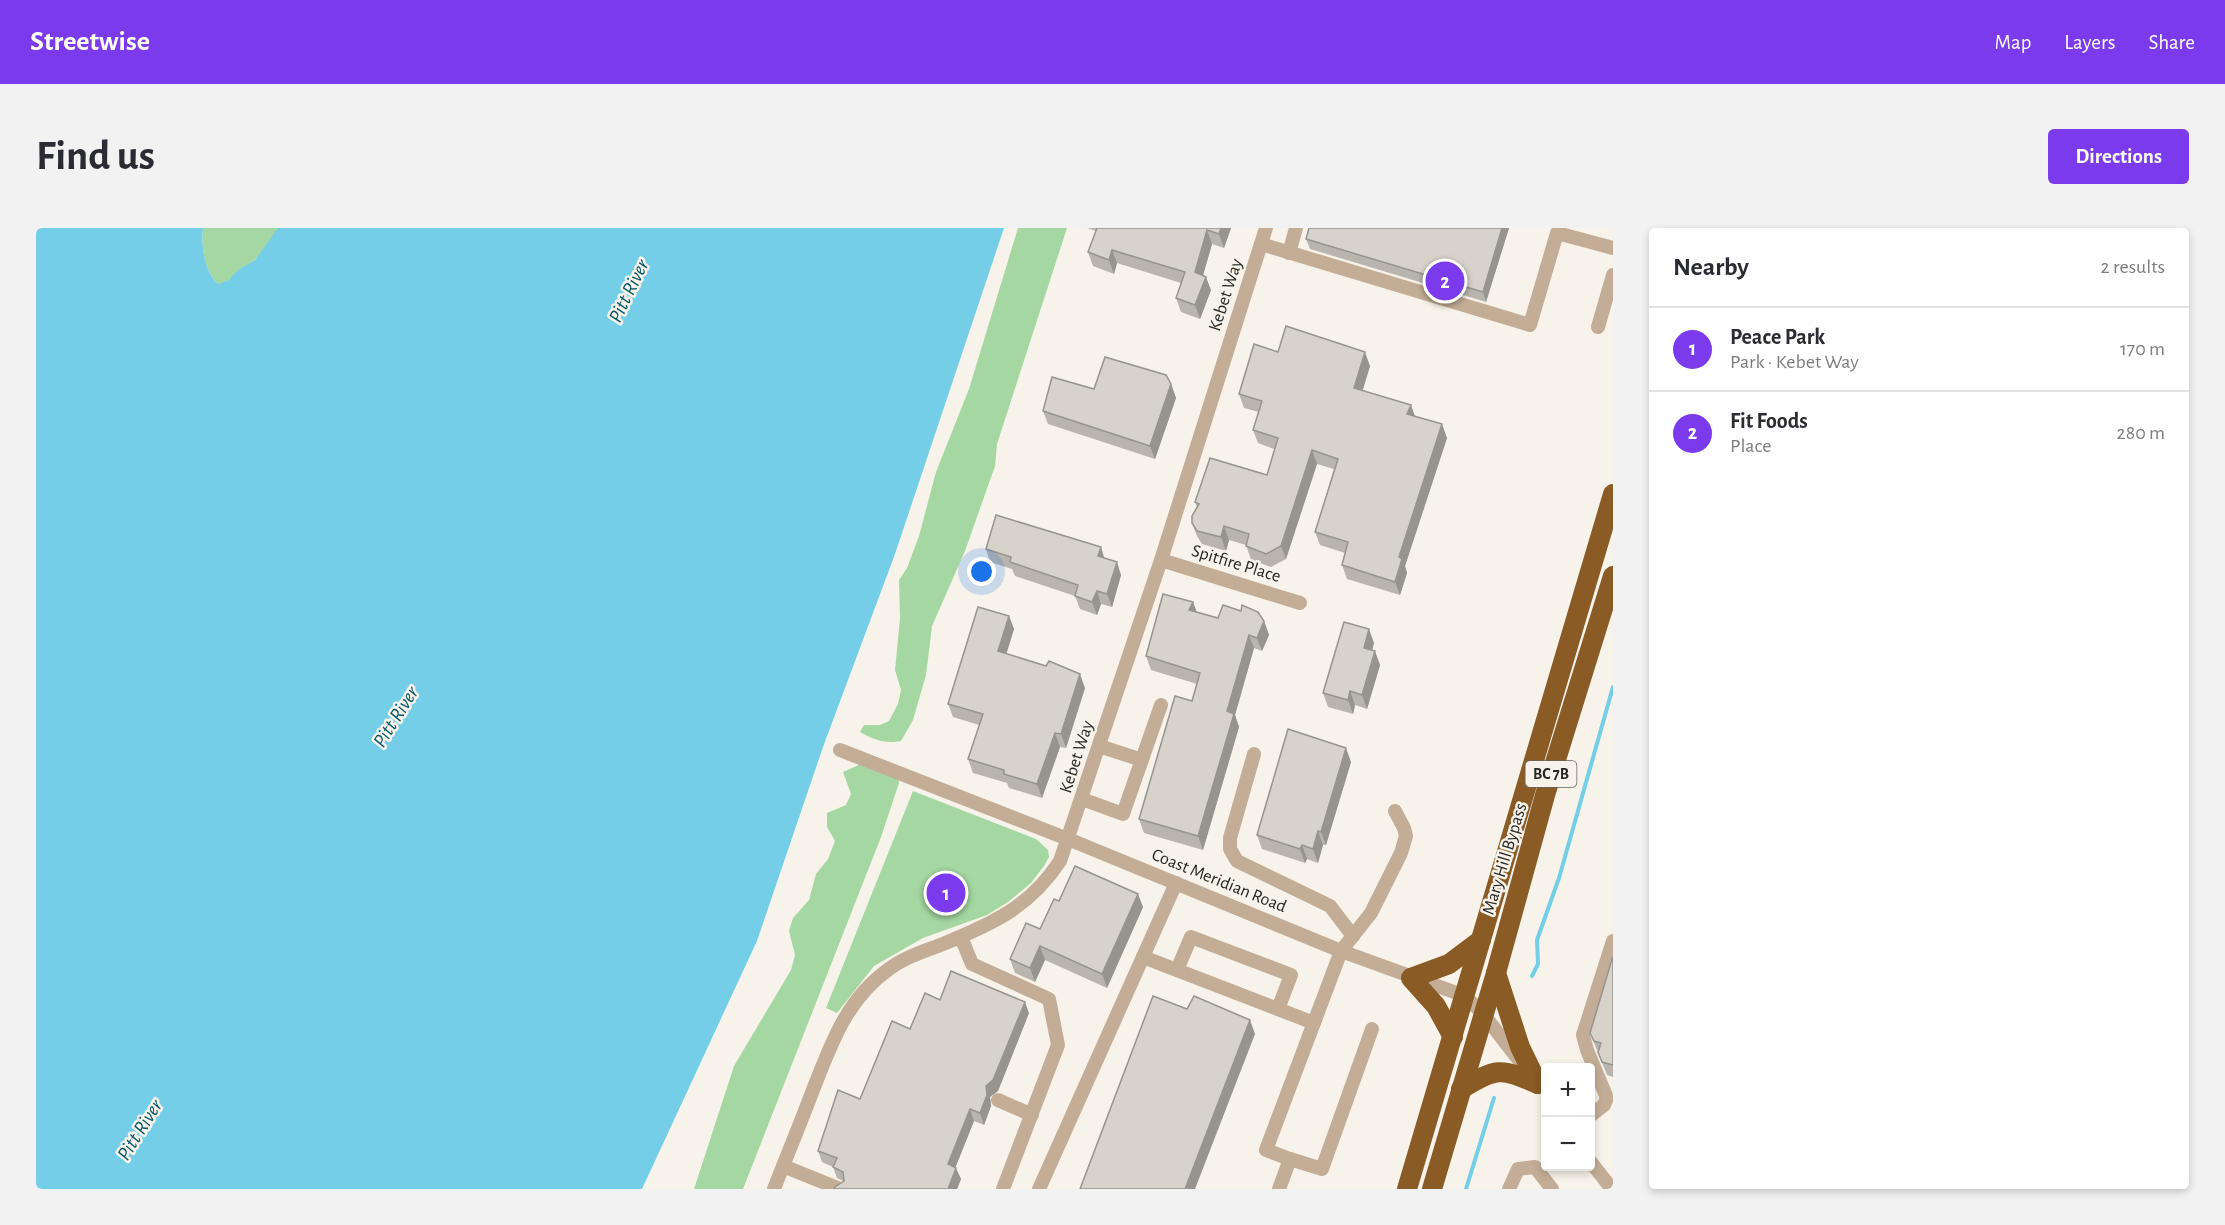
<!DOCTYPE html>
<meta charset="utf-8">
<style>
body{margin:0;font-family:"Alegreya Sans",sans-serif;background:#f2f2f3;color:#2b2b33}
.controls{position:absolute;right:18px;bottom:18px;display:grid;overflow:hidden;border-radius:6px;box-shadow:0 3px 9px #0003}
.controls button{width:54px;height:54px;display:grid;place-items:center;padding:0;border:0;border-bottom:2px solid #e1e1e2;background:#fff;color:#2b2b33;font:30px sans-serif}
.you{position:absolute;left:946px;top:344px;width:21px;height:21px;margin:-15px;border:4px solid #fff;border-radius:50%;background:#1a73e8;box-shadow:0 0 0 9px #1a73e833}
.badge{display:grid;place-items:center;width:39px;height:39px;border-radius:50%;background:#7c3aed;color:#fff;font-size:20px;font-weight:700}
.pin{position:absolute;translate:-50% -50%;border:3px solid #fff;box-shadow:0 2px 6px #0006}
.list{margin:0;padding:0;list-style:none}
h2{display:flex;justify-content:space-between;align-items:center;height:78px;margin:0;padding:0 24px;font-size:26px}
h2 small{font-size:20px;font-weight:400;color:#7c7c81}
.list li{display:grid;grid-template-columns:39px 1fr auto;gap:18px;align-items:center;box-sizing:border-box;height:84px;padding:0 24px;border-top:2px solid #e1e1e2}
.list b{display:block;font-size:22px;white-space:nowrap}
.list p{margin:0;font-size:20px;white-space:nowrap;color:#7c7c81}
.list em{font-size:20px;font-style:normal;color:#7c7c81}
.map{position:relative;flex:none;width:1577px;height:961px;overflow:hidden;border-radius:6px}
header{display:flex;align-items:center;gap:36px;box-sizing:border-box;height:84px;padding:0 30px;background:#7c3aed;color:#fff}
header strong{font-size:28px}
nav{display:flex;gap:33px;margin-inline-start:auto;font-size:21px}
.intro{display:flex;align-items:center;justify-content:space-between;box-sizing:border-box;height:144px;padding:0 36px}
h1{margin:0;font-size:42px}
.button{padding:15px 27px;border-radius:6px;background:#7c3aed;color:#fff;font-size:21px;font-weight:700}
main{display:flex;gap:36px;padding:0 36px}
aside{flex:1;background:#fff;border-radius:6px;box-shadow:0 3px 9px #0003}
.map>svg:first-child{display:block}
</style>
<header>
<strong>Streetwise</strong>
<nav><a>Map</a><a>Layers</a><a>Share</a></nav>
</header>
<div class="intro"><h1>Find us</h1><a class="button">Directions</a></div>
<main>
<div class="map">
<svg width="1577" height="961" viewBox="0 0 1577 961">
<rect width="100%" height="100%" fill="#f7f3ea"/>
<g fill="#a4d7a1">
<path d="M167 0H258L193 52 182 56C168 43 165 17 167 0Z"/>
<path d="M982 0H1031L961 216 959 238 929 323 896 398 890 447 877 492 865 513C848 516 839 512 824 504L828 497H844L853 493 862 476 865 462 859 442 864 391 863 352 871 340 883 308 900 244 933 161Z"/>
<path d="M827 535 862 550 863 555 845 609 707 961H658L698 838 755 742 759 727 753 703 757 690 773 672 780 646 792 631 799 613 791 599V585L810 577 815 566 807 544Z"/>
<path d="M877 563 1000 611 1012 622 1013 629 1008 638 995 655 972 674 951 687 887 710 838 738 801 785 790 780Z"/>
</g>
<path fill="#74cee7" d="M0 0H167C165 17 168 43 182 56L193 52 202 42 219 32 242 0H968L859 326 787 519 721 713 606 961H0Z"/>
<g fill="none" stroke-linecap="round" stroke-linejoin="round">
<g stroke="#74cee7" stroke-width="4">
<path d="M1496 748 1502 736 1501 712 1523 650 1577 459"/>
<path d="M1430 961 1458 870"/>
</g>
<g stroke="#c4ad96" stroke-width="14">
<path d="M1225 16 1494 97 1521 5 1577 20"/>
<path d="M1253 25 1260 0"/>
<path d="M1562 99 1577 47"/>
<path d="M1125 332 1264 375"/>
<path d="M1063 518 1106 532"/>
<path d="M804 522 1032 611 1305 723 1429 768 1448 787 1486 836"/>
<path d="M1218 526 1194 610V621L1201 633 1294 678 1317 708"/>
<path d="M1046 571 1087 586 1125 477"/>
<path d="M925 709 936 736 1013 771 1022 817 967 961"/>
<path d="M1107 729 1278 795"/>
<path d="M1141 742 1155 709 1255 747 1242 781"/>
<path d="M962 872 996 887"/>
<path d="M1554 888 1568 877 1571 870 1551 822 1547 807 1577 713"/>
<path d="M1254 931 1286 941 1336 801"/>
<path d="M1554 933 1576 961"/>
<path d="M747 938 804 961"/>
<path d="M738 961C750 930 763 899 775 867 794 819 809 772 853 741 869 729 889 723 907 716 956 696 994 679 1024 633L1125 332 1230 0"/>
<path d="M1003 961 1140 655"/>
<path d="M1243 961 1254 931 1230 922 1305 723 1335 685 1365 625 1370 608 1368 600 1359 583"/>
<path d="M1473 961 1482 941 1499 939 1516 961"/>
</g>
<g stroke="#8a5b25" stroke-width="20">
<path d="M1460 745 1484 819 1502 856"/>
<path d="M1417 809 1400 778 1375 750 1413 736 1445 712"/>
<path d="M1425 861C1461 840 1463 839 1502 856"/>
<path d="M1371 961 1577 266"/>
<path d="M1396 961 1460 745 1509 567 1577 348"/>
</g>
</g>
<g fill="#b9b5ae">
<path d="M1051 0H1195L1188 20 1176 16 1167 47 1175 62 1164 91 1145 84 1140 70 1145 55 1081 35 1078 46 1057 38 1052 24 1060 3Z"/>
<path d="M1473 0 1450 74 1274 21 1270 11Z"/>
<path d="M1242 124 1334 138 1327 162 1379 188 1411 210 1369 338 1371 345 1364 367 1311 351 1306 337 1309 325 1284 317 1279 304 1298 241 1281 236 1250 331 1235 339 1215 332 1210 317 1193 312 1190 323 1166 316 1161 308 1156 295 1161 279 1159 274 1231 247 1238 221 1222 215 1217 202 1223 184 1208 180 1203 166Z"/>
<path d="M1135 156 1140 170 1119 231 1012 196 1007 183 1058 161Z"/>
<path d="M950 321 1069 330 1085 347 1076 379 1065 376 1061 387 1044 381 1039 368 979 348 976 341 954 334Z"/>
<path d="M1157 374 1160 384 1182 390 1228 393 1233 407 1226 423 1218 420 1199 487 1203 499 1167 622 1108 605 1103 591 1156 473 1161 456 1115 442 1110 428Z"/>
<path d="M973 388 978 401 970 426 1049 460 1030 520 1024 519 1006 570 973 560 971 555 937 545 932 531 943 497 917 489 912 476Z"/>
<path d="M1338 415 1336 422 1344 437 1331 481 1319 477 1317 486 1292 479 1287 465Z"/>
<path d="M1315 534 1290 617H1287L1282 635 1271 631 1269 635 1226 621 1221 607Z"/>
<path d="M1023 673 1107 679 1071 760 1009 732 999 754 979 745 974 731 1004 701Z"/>
<path d="M1577 728V849L1571 847 1554 805Z"/>
<path d="M993 785 962 863 954 869 955 878 948 897 938 893 919 940 925 951 921 961H798L807 953 801 950 797 939 786 934 782 923 824 871 874 801Z"/>
</g>
<g fill="#96948d">
<path d="M1185 0H1195L1188 20 1183 6Z"/>
<path d="M1466 0H1473L1450 74 1447 64Z"/>
<path d="M1171 2 1176 16 1164 58 1159 44Z"/>
<path d="M1076 22 1081 35 1078 46 1073 32Z"/>
<path d="M1170 49 1175 62 1164 91 1159 77Z"/>
<path d="M1329 124 1334 138 1323 173 1318 160Z"/>
<path d="M1135 156 1140 170 1119 231 1114 218Z"/>
<path d="M1375 177 1380 191 1371 186Z"/>
<path d="M1406 196 1411 210 1369 338 1371 345 1364 367 1359 354 1363 329Z"/>
<path d="M1276 222 1281 236 1250 331 1245 318Z"/>
<path d="M1188 298 1193 312 1190 323 1185 309Z"/>
<path d="M1065 319 1069 332 1062 328Z"/>
<path d="M1081 334 1085 347 1076 379 1071 366Z"/>
<path d="M1061 363 1065 376 1061 387 1056 374Z"/>
<path d="M1157 374 1162 387 1153 382Z"/>
<path d="M973 388 978 401 967 437 962 423Z"/>
<path d="M1228 393 1233 407 1226 423 1221 410Z"/>
<path d="M1333 401 1338 415 1333 434 1328 420Z"/>
<path d="M1213 407 1218 420 1199 487 1203 499 1167 622 1162 608 1191 483Z"/>
<path d="M1339 423 1344 437 1331 481 1326 467Z"/>
<path d="M1044 446 1049 460 1030 520 1025 506Z"/>
<path d="M1314 463 1319 477 1317 486 1312 472Z"/>
<path d="M1019 505 1024 519 1006 570 1001 556Z"/>
<path d="M1310 520 1315 534 1290 617 1285 604Z"/>
<path d="M1282 603 1287 617 1282 635 1277 621Z"/>
<path d="M1266 617 1271 631 1269 635 1264 621Z"/>
<path d="M1102 666 1107 679 1071 760 1066 746Z"/>
<path d="M1004 718 1009 732 999 754 994 740Z"/>
<path d="M989 774 993 785 962 863 954 869 955 878 948 897 944 885 950 858Z"/>
<path d="M1214 792 1219 806 1159 961H1149Z"/>
<path d="M934 881 938 893 916 948 912 936Z"/>
<path d="M920 940 925 951 921 961H912Z"/>
</g>
<g fill="#d7d3ca" stroke="#96948d" stroke-width="1.5">
<path d="M1061 0H1185L1183 6 1171 2 1159 44 1170 49 1159 77 1140 70 1149 44 1076 22 1073 32 1052 24Z"/>
<path d="M1273 0H1466L1447 64 1270 11Z"/>
<path d="M1250 98 1329 124 1318 160 1375 177 1371 186 1406 196 1363 329 1366 331 1359 354 1306 337 1312 314 1279 304 1302 231 1276 222 1245 318 1230 326 1210 318 1213 306 1188 298 1185 309 1161 303 1156 295V288L1163 276 1159 274 1174 230 1231 247 1242 210 1217 202 1226 173 1203 166 1218 116 1242 124Z"/>
<path d="M1069 129 1130 147 1135 156 1114 218 1007 183 1016 149 1058 161Z"/>
<path d="M960 287 1065 319 1062 328 1081 334 1071 366 1061 363 1056 374 1039 368 1042 357 974 334 975 329 950 321Z"/>
<path d="M1127 366 1157 374 1153 382 1182 390 1187 377 1205 383 1206 377 1222 384 1228 393 1221 410 1213 407 1191 483 1198 486 1162 608 1103 591 1139 468 1156 473 1164 445 1110 428Z"/>
<path d="M942 379 973 388 962 423 1010 438 1013 433 1044 446 1025 506 1019 505 1001 556 968 546V542L932 531 947 486 912 476Z"/>
<path d="M1308 394 1333 401 1328 420 1339 423 1326 467 1314 463 1312 472 1287 465Z"/>
<path d="M1252 501 1310 520 1285 604 1282 603 1277 621 1266 617 1264 621 1221 607Z"/>
<path d="M1039 638 1102 666 1066 746 1004 718 994 740 974 731 990 695 1004 701 1018 671 1023 673Z"/>
<path d="M1577 728V837L1566 834 1562 824 1565 815 1558 813 1554 805Z"/>
<path d="M915 743 989 774 957 852 950 858 951 867 944 885 934 881 912 936 920 940 912 961H798L799 959 808 953 807 944 797 939 801 930 782 923 802 862 824 871 856 793 874 801 889 765 904 772Z"/>
<path d="M1117 768 1151 781 1158 768 1214 792 1149 961H1044Z"/>
</g>
<g text-anchor="middle" dominant-baseline="central" stroke-width="5" stroke-linejoin="round" paint-order="stroke">
<rect fill="#f7f3ea" stroke="#65645e" stroke-width="1.5" x="1489.5" y="533" width="51" height="26" rx="4.5"/>
<g font-size="16" font-weight="bold" fill="#272622">
<text x="1515" y="546">BC 7B</text>
</g>
<g font-size="18" fill="#272622" stroke="#f7f3ea">
<text transform="translate(1190 67) rotate(-72)">Kebet Way</text>
<text transform="translate(1200 336) rotate(17)">Spitfire Place</text>
<text transform="translate(1041 529) rotate(-72)">Kebet Way</text>
<text transform="translate(1469 631) rotate(-73)">Mary Hill Bypass</text>
<text transform="translate(1183 653) rotate(22)">Coast Meridian Road</text>
</g>
<g font-size="20" font-style="italic" fill="#005465" stroke="#f7f3ea">
<text transform="translate(593 63) rotate(-64)">Pitt River</text>
<text transform="translate(360 489) rotate(-58)">Pitt River</text>
<text transform="translate(104 902) rotate(-58)">Pitt River</text>
</g>
</g>
</svg>
<div class="controls">
<button>+</button>
<button>−</button>
</div>
<div class="you"></div>
<div class="pin badge" style="left:910px;top:665px">1</div>
<div class="pin badge" style="left:1409px;top:53px">2</div>
</div>
<aside>
<h2>Nearby<small>2 results</small></h2>
<ul class="list">
<li><span class="badge">1</span><div><b>Peace Park</b><p>Park · Kebet Way</p></div><em>170 m</em></li>
<li><span class="badge">2</span><div><b>Fit Foods</b><p>Place</p></div><em>280 m</em></li>
</ul>
</aside>
</main>
